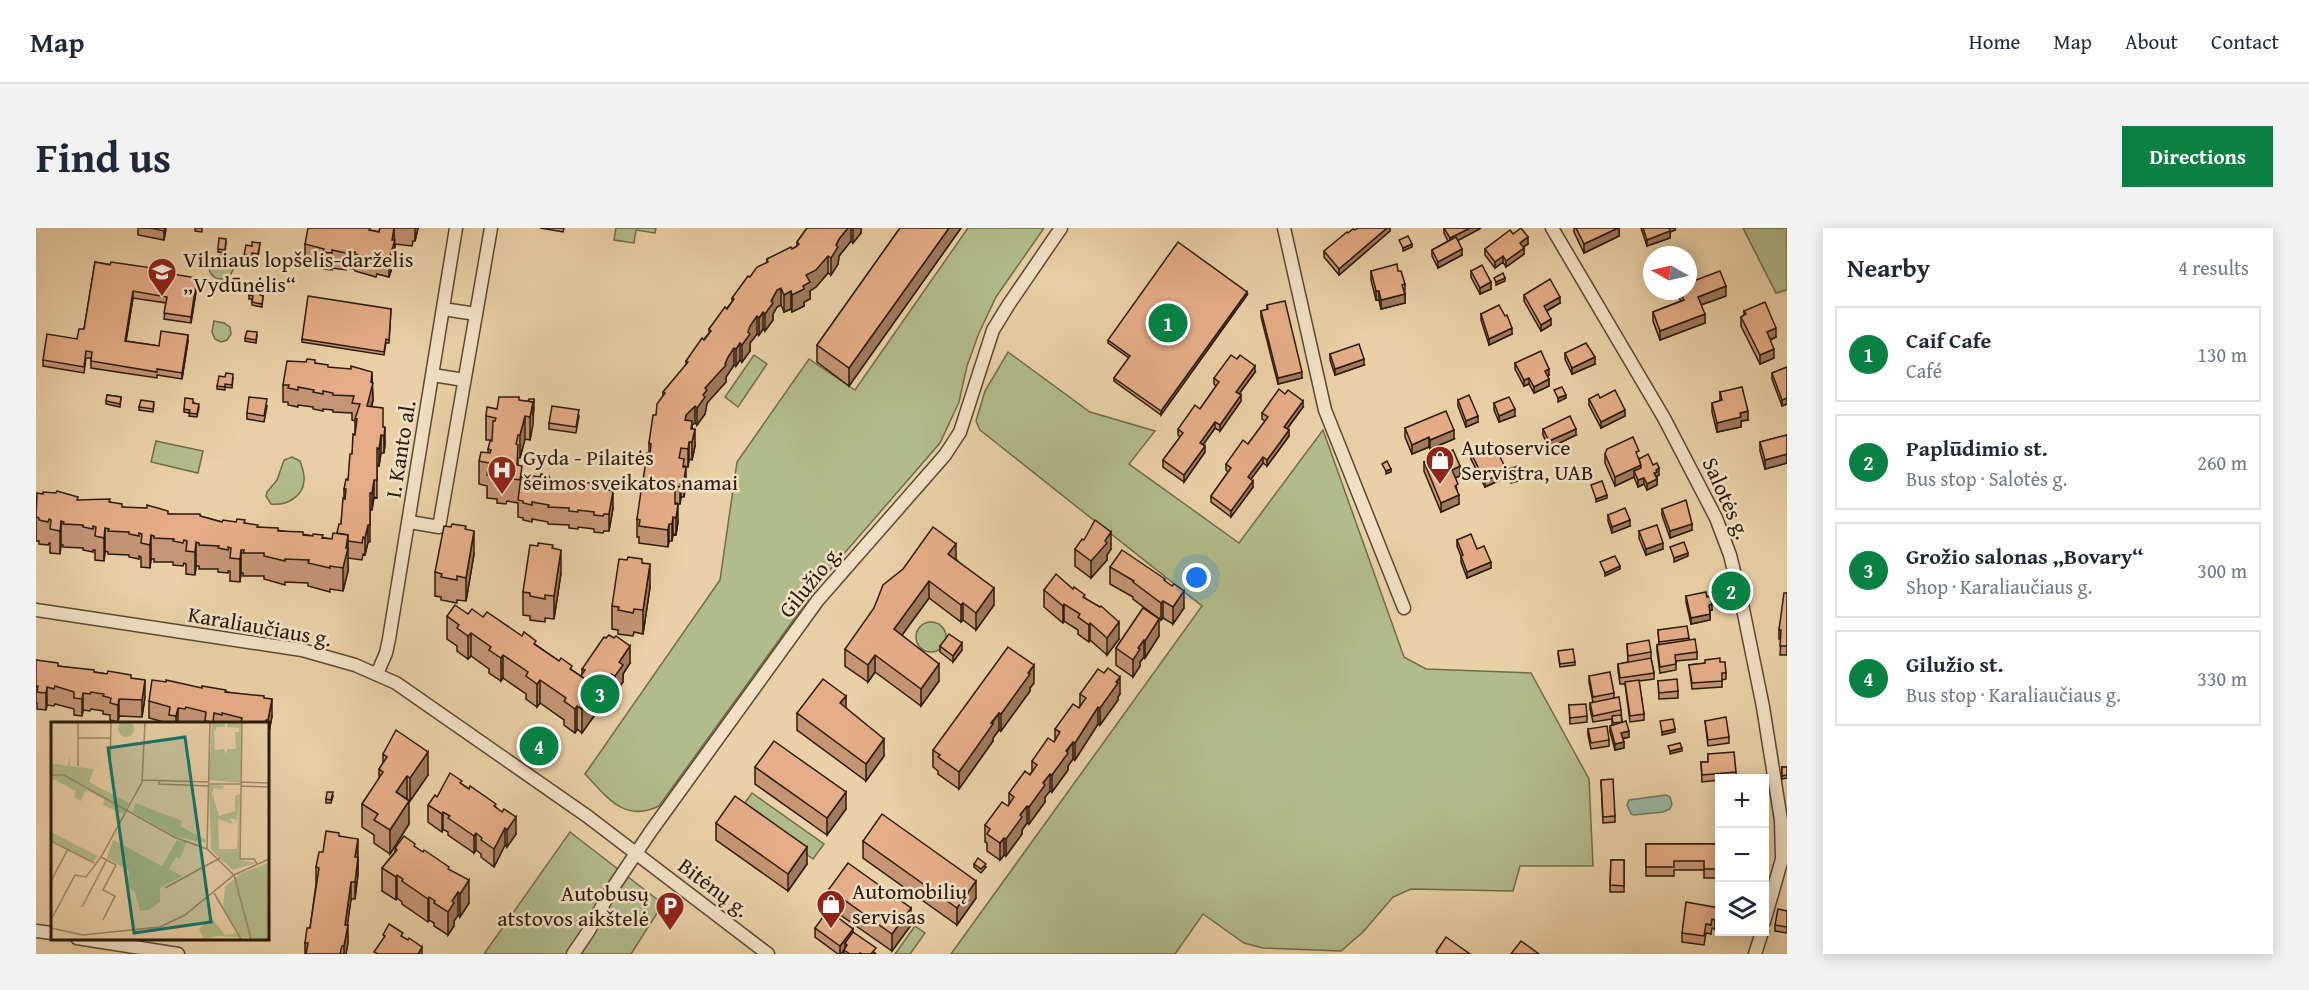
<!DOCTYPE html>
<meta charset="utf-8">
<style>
body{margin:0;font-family:"Gentium Book Plus",serif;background:#f2f2f3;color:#1f2937}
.controls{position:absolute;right:18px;bottom:18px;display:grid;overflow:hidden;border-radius:0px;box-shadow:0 3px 15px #0003}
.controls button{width:54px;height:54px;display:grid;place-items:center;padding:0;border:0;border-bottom:2px solid #e0e1e3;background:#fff;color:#1f2937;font:30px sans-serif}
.compass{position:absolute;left:1607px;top:18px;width:54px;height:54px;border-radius:50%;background:#fff;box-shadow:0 3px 15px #0003;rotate:278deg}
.you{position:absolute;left:1161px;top:350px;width:21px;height:21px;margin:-15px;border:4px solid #fff;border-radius:50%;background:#1a73e8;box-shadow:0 0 0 9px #1a73e833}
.badge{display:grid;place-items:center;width:39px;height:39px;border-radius:50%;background:#0b8043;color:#fff;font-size:20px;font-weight:700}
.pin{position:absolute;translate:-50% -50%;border:3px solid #fff;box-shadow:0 2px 6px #0006}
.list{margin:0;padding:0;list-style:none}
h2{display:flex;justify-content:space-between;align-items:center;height:78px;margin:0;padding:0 24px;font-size:26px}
h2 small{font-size:20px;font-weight:400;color:#747a83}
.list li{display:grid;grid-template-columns:39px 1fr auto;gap:18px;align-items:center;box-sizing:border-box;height:96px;margin:0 12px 12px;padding:0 12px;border:2px solid #e0e1e3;border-radius:0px}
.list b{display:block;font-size:22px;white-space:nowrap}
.list p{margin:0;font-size:20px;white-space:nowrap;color:#747a83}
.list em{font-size:20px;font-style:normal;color:#747a83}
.icon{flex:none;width:33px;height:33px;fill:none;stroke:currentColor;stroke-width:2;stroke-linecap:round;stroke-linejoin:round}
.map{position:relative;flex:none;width:1751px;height:726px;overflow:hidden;border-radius:0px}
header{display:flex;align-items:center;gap:36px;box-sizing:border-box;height:84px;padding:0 30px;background:#fff;border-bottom:2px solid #e0e1e3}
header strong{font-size:28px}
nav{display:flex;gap:33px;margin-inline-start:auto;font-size:21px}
.intro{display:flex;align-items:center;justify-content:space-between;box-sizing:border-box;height:144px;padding:0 36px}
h1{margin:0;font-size:42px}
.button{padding:15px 27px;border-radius:0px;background:#0b8043;color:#fff;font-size:21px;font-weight:700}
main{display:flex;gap:36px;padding:0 36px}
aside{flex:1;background:#fff;border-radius:0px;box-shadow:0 3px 15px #0003}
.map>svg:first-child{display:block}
</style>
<header>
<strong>Map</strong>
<nav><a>Home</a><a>Map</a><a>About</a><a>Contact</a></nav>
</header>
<div class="intro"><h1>Find us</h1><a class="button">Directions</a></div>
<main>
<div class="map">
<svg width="1751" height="726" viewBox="0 0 1751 726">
<rect width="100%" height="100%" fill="#ead0a6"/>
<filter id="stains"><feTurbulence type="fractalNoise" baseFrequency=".00333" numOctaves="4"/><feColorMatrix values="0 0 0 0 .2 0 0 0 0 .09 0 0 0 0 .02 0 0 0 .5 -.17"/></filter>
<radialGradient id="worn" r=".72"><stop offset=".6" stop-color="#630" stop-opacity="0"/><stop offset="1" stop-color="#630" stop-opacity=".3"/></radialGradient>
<g fill="#b2bc8a" stroke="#6f6c4a" stroke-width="1.5">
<path d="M580 0H620L619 5 600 2 598 15 578 12Z"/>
<path d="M932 0H1008L960 69 943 105 931 138 923 174 904 215 793 343 623 578C588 595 571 569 549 546L684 352 701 234 773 131 819 162Z"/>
<path d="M1707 0H1751V62L1740 65Z"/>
<circle cx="185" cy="39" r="12"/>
<path d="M178 93 188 95 194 99 195 106 191 112 185 114 179 111 176 104Z"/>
<path d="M972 124 1054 184 1119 203 1093 236 1203 315 1287 202 1368 429 1390 441 1495 445 1553 551 1557 638H1484L1477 663 1375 661 1357 669 1327 704 1305 723 1227 720 1208 715 1167 686 1139 726H915L1166 378 944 202 940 193 949 163Z"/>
<path d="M718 127 731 136 702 179 689 169Z"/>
<path d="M120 213 167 223 162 245 115 234Z"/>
<path d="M256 229 264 233C266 239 269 246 268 253 267 269 250 278 235 276L230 268 231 264 241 252 248 232Z"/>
<circle cx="895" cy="409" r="15"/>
<path d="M716 565 788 616 777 631 705 580Z"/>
<path d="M534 604 627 676 595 726H448Z"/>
<path d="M879 698 889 705 874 726H859Z"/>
</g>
<path fill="#98b7a3" stroke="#6d7966" stroke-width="1.5" d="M1630 567 1634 569 1636 576 1634 581 1627 584 1598 587 1595 586 1591 577 1593 572Z"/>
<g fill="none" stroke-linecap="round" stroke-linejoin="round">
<g stroke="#5c4831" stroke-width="15">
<g id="street">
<path d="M1248 0 1289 182 1368 380"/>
<path d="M1516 0 1628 190 1680 290 1694 327 1706 376 1727 479 1745 592 1746 631 1728 694"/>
<path d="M407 81 440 86"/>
<path d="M397 147 428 152"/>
<path d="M374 294 403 299 455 0"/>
<path d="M0 382 266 422 319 437 360 455 551 588 732 726"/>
<path d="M341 446 350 425 353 411 420 0"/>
<path d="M0 703 16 705"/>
<path d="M41 710 142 726"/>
<path d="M537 726 552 704 574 664 615 603 782 372 909 227 924 204 957 102 973 76 1025 0"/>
<path d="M1719 726 1726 704"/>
</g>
</g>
<use href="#street" stroke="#f1e0c5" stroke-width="12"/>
</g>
<g fill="#c59574" stroke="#2c1b0a" stroke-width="1.5">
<path d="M102 0H130L128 12 102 7Z"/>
<path d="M159 0H166V4L159 3Z"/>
<path d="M344 0H382L379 13H377L376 18 359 16V30L353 49 341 46 340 49 319 43V41L310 40V42L296 40V42L287 41V38L269 33V16L334 2 343 4Z"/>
<path d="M504 0H528L527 4Z"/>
<path d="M771 0H825V5L817 15 815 13 803 28 802 36 795 47 792 45 780 59 774 63V71L768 74V78L756 84 755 81 748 84 745 77 741 79 737 86V92L729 103 727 101 723 107 721 106 714 115V123L706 134 704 132 700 138 698 137 690 149V154L671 175 669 186 661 197 659 195 656 197 659 218 656 232 653 231 652 239 648 238 650 256 648 269H645L644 276 639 275 642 294 640 307 637 306 636 313H633L632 319 603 315V309H601V291L607 263V253L613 225V215L620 187 627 167V164L650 137V133L673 105V101L696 74V70L714 49 731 34V31L756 21 761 18V14Z"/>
<path d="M864 0H925L813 158 781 134V117Z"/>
<path d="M1354 0V3L1303 47 1288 29V23L1312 5 1319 2Z"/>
<path d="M1408 0H1445L1422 12 1426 27 1402 40 1396 28V22L1412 13 1408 5Z"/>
<path d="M1538 0H1583V8L1548 25 1538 4Z"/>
<path d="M1605 0H1639V2L1634 4V10L1611 18Z"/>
<path d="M1477 6 1492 16 1487 19 1488 26 1470 39 1467 34 1459 40 1449 27V21Z"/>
<path d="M190 14 189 25 182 24V21Z"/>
<path d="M224 15 222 29 216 28V32L208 31V27L216 18Z"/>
<path d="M59 34 137 47 161 57 155 95 128 91 130 75 97 70 90 113 123 118 152 113 146 151 121 147V150L55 140V130H50L48 145 7 138V132L41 111 48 101Z"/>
<path d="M1335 43H1362L1369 56V75L1345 81 1343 72H1340L1335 52Z"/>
<path d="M1435 43 1455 61 1444 66 1435 49Z"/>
<path d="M1642 63H1652L1690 68 1665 77 1669 95 1624 112 1617 93V84L1645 73 1642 68Z"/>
<path d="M213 67 227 68 226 79 216 77V71H213Z"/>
<path d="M1211 67 1125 187 1078 153V150L1093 130 1072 115V112Z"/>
<path d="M1488 67 1524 75 1511 83 1515 97 1505 103 1488 73Z"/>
<path d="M1231 77 1266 150 1242 156 1225 89V83L1231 82Z"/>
<path d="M355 81 353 115H350L348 127 266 114V111Z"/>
<path d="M1708 83 1740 109 1734 112 1738 130 1724 136 1705 98V89L1708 87Z"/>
<path d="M1445 86 1476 106 1453 117 1445 92Z"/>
<path d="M221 107 220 115 209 113V110Z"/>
<path d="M1529 125 1559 136 1536 146 1529 131Z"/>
<path d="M1294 126 1328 137 1299 147 1294 132Z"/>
<path d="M279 135 336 155 337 172 336 178 347 199 349 216 348 225H345L343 238 341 237V270L338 269 336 282H334V314H332L329 327 327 326 326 332 312 330V343L307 363 294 361V364L272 358V355L249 354V357L228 351V348H207V345H205L204 354 194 353V343H192V345L182 344V341H163V338H160L159 347 150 346V336L148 335 147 338 137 337V334H118V331H115L114 340 105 339V329L103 328V331L93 329V327L72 326V324L69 323 68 333 59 332V322H57V324L47 322V320L27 319V317H25L24 326 14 325V315H13L12 317 3 316V313H0V270L74 274 86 279 132 286 164 288 186 294 209 295 222 299 296 311 301 305 305 296 308 271V261L312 252 319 207V193L316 192V185L297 184V182L287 181V183L277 181V179L262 177V179L252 177V174H247V157Z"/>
<path d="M1479 135 1513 147 1512 148 1513 158 1498 165 1493 156 1488 158 1479 141Z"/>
<path d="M1751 139V176L1746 178 1736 151V145Z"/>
<path d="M1219 144 1203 166 1205 173 1184 203 1179 200 1167 217 1169 224 1148 254 1127 239V232L1144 209 1142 207V201L1164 181 1180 158 1178 156V150Z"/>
<path d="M189 149 197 150 196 160 189 159V162L181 161V158Z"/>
<path d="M1684 164 1712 192 1705 193V199L1681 204 1676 184V175L1684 173Z"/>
<path d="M71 167 85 169 84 179 70 176Z"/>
<path d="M1564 170 1589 188 1565 200 1553 177V171Z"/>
<path d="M483 172 498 180 494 212 489 211 484 230H482V237L486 249 513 251 536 257 559 258 572 262 577 280 573 303H568L567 305 558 304V301L542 299V301L533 300V297L512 296V294L496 291V294L487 292V290L482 289V275L471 273 470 276 461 275V271L451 270V258L443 256V233L452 225V221L456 212H450V188L461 181Z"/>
<path d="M1422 172 1442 194 1430 199 1422 178Z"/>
<path d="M157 174 163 179 161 189 153 188 154 185 148 184V181Z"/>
<path d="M1458 175 1479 188 1463 194 1458 182Z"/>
<path d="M118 177 117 184 103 182V179Z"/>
<path d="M231 178 228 194 211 191V185Z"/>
<path d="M1267 179 1251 201 1253 208 1231 238 1227 235 1215 251 1217 259 1195 289 1175 274V268L1192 244 1190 242V236L1212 216 1229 193 1226 191V185Z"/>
<path d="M543 188 540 205 513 201V195Z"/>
<path d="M1369 200 1418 211 1394 221 1393 219 1376 226 1369 209Z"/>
<path d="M1507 201 1540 207 1513 220 1507 207Z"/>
<path d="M1751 207V235L1729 241 1724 223V214Z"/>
<path d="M1435 225 1471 249 1449 259 1435 231Z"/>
<path d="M1569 226 1603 230 1617 237 1623 247 1621 248V257L1611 262 1608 256 1602 259 1598 249 1579 258 1569 235Z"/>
<path d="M1388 234 1424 248 1419 250 1423 276 1405 284 1388 243Z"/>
<path d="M1626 281 1656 302 1634 310 1626 287Z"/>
<path d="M1572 287 1594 298 1576 305 1572 293Z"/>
<path d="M430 302 438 326 430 373 421 372V375L405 372V369L399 368V344Z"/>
<path d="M1603 303 1627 321 1610 327 1603 310Z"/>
<path d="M1421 312 1441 321 1455 340 1431 350 1425 334V328L1421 318Z"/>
<path d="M517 321 525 345 518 391 509 390V394L494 392V388L487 387V364Z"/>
<path d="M1039 321H1075L1071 327V332L1055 350 1039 338Z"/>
<path d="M920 331 958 377 940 402 927 392 925 394 893 370 866 407 903 453 885 478 839 444 832 454 809 438V421Z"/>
<path d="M606 335 614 359 607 406 598 404 597 408 582 406V402L576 401V378Z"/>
<path d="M1074 339 1129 353 1148 380 1137 396 1127 390 1125 392 1097 371V369L1074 356Z"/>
<path d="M1008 362 1049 370 1083 411 1071 427 1054 412 1053 414 1042 406V402L1028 393 1027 395 1008 379Z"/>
<path d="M1751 365V427H1744L1745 411H1743V402Z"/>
<path d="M1650 368 1671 369 1676 382H1674V392L1655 396 1650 374Z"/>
<path d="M1107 380 1123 408 1109 430 1108 429 1104 434V438L1097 449 1080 437V420Z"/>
<path d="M432 386 447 389 500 417 545 448 546 446V441L594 435 587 446V454L579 465 576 463V469L568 481 565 478 546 505 541 501 539 505 528 497V492L504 475 501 479 490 471V466L467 450 465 453 453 445V441L435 428 432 431 421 423V418L411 411V388Z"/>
<path d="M1622 402 1653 410V412L1661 424V431L1640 433V442L1624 445 1621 423V417L1623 416Z"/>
<path d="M1591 416 1615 424V430L1618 445V451L1603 453 1608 486V492L1594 494 1589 456H1584L1582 442V436L1592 434Z"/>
<path d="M904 418 926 422 917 434 904 424Z"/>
<path d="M1522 426 1539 434V437L1524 439Z"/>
<path d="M0 432 22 438 95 450 109 469 106 489 83 488 82 494 74 492V487L67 486V483L55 481 54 483 47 482 46 488 38 487V481L19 476 18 478 11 477 10 482 1 481V475H0Z"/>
<path d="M1684 434 1690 445V451L1686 452V459L1656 461 1653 437Z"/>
<path d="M1553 448 1578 465V470L1585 482 1586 494 1593 509 1587 511 1588 520 1579 522 1574 504V498L1576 497V491L1557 494 1554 481V475L1557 474 1553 454Z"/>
<path d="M1622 453 1642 463V470L1623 471Z"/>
<path d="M998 455 994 460V463L965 503 963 502 957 510V513L923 561 902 546V543L897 539V522Z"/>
<path d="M166 460 228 470 236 488 232 509H231V495H131L113 490V473Z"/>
<path d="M1044 466H1084L1082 469V472L1064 497 1062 496 1039 532 1037 531 1032 538V542L1016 564 1014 563 1009 569V574L993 596 991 595 986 602V606L970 628 968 627 964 632 951 623V615L949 614V597L972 578 973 576V565L996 544V533L1018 514 1019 512V501L1044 478Z"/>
<path d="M1533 477 1551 488V494L1534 496Z"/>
<path d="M810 480 848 528 830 553 761 502V485Z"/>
<path d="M1669 493 1693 509V515L1672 518Z"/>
<path d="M1552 501 1573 512V518L1555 521 1552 507Z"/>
<path d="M347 526 392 547 374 573 371 571 373 596 354 626 338 615V607L326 599V576L343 551V541L347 535Z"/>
<path d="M1672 526 1700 544V550H1683V552L1666 554 1665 534H1672Z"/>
<path d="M719 539 810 581 791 607 719 556Z"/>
<path d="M1746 539H1751V550L1746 551Z"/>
<path d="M1565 552 1579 588V594L1567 595Z"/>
<path d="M426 556 460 579 480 606 471 619 469 617 458 639 445 629V626L440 622 438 625 412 607V604L407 601 406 604 392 594V577L401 569Z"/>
<path d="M297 568 295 575H290V571Z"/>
<path d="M680 595 771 636 752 663 680 612Z"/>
<path d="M303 608 322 629V646L319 671H315L311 697 312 714 310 726H269V715L274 700 280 656V639L287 624Z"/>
<path d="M827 613 940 670 921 697 827 630Z"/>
<path d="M1610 616H1683V650H1668V642H1638V648H1610Z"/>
<path d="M379 619 413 642 433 675 424 689 422 687 418 693V698L412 707 398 698V695L393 692 392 694 366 676V674L361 670 360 672 346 663V640L359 624V620Z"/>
<path d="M1575 632H1588V664H1574Z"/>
<path d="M938 636 950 639 945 645 938 639Z"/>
<path d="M793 661 875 697 856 723 793 679Z"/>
<path d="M1683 680V697L1679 701 1676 700 1675 706 1670 705 1668 717 1646 714V705Z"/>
<path d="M1751 683V705L1739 703V697Z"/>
<path d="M779 700 817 704 840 726H808V722L805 726H802L779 709Z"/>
</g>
<g fill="#a0795e" stroke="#2c1b0a" stroke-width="1.5">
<path d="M129 0H130L128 12V3Z"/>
<path d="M358 0 359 30 353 49V31Z"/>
<path d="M379 0H382L379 13Z"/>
<path d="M812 0H815V13L803 28 802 36 795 47V30L803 11Z"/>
<path d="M817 0H825V5L817 15Z"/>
<path d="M913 0H925L813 158V140Z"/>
<path d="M1351 0H1354V3L1303 47V41Z"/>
<path d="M1434 0H1445L1414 17V10Z"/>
<path d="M1582 0H1583V8L1548 25V16Z"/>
<path d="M1632 0H1639V2L1634 4V10L1611 18V12Z"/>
<path d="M1492 9V16L1484 21V15Z"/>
<path d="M1376 16V19L1367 23V20Z"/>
<path d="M1488 20V26L1470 39V33Z"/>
<path d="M1426 21V27L1402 40V34Z"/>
<path d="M792 28V45L780 59 774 63V71L768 74V78L756 84V67L767 58 770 47Z"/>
<path d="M1467 28V34L1459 40V34Z"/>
<path d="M161 50V57L155 95V89Z"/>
<path d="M1469 50V53L1460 57V54Z"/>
<path d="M1455 54V61L1444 66V60Z"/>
<path d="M1690 58V68L1662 78V69Z"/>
<path d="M745 60V77L741 79 737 86V92L729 103V86L741 62Z"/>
<path d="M97 63V70L89 119V113Z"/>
<path d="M755 63V81L748 84V67Z"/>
<rect x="1340" y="63" width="3" height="9"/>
<path d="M1211 64V67L1125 187V183Z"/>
<path d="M1369 66V75L1345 81V72Z"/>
<path d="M1524 69V75L1508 84V78Z"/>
<path d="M727 84V101L723 107V90Z"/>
<path d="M1669 86V95L1624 112V103Z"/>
<path d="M721 88V106L714 115V123L706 134V117L714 98Z"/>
<path d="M1515 91V97L1505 103V97Z"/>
<path d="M1476 100V106L1453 117V111Z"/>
<path d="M1740 100V109L1731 113V104Z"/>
<path d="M152 107V113L146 151V145Z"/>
<path d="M704 115V132L700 138V121Z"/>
<path d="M698 120V137L690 149V154L671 175 669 186 661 197V180L669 160 689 136 692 129Z"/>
<path d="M1738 121V130L1724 136V127Z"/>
<path d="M1559 129V136L1536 146V140Z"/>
<path d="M1328 131V137L1299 147V141Z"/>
<path d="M1219 138V144L1200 170V164Z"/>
<path d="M1513 141V147L1509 149V143Z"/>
<path d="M336 144 337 172 331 195V178Z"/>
<path d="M1266 144V150L1242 156V150Z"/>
<path d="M1493 150V156L1488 158V152Z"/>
<path d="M1513 151V158L1498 165V159Z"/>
<path d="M1205 167V173L1184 203V197Z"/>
<path d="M1530 167V170L1522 174V170Z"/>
<path d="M1751 170V176L1746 178V172Z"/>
<path d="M498 171 497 197 494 212V189L497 174Z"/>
<path d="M1267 173V179L1248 205V199Z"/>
<path d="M659 178V195L656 197V210L649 192 650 187Z"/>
<path d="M1479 181V188L1463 194V188Z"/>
<path d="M1589 182V188L1565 200V194Z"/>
<path d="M1712 183V192L1705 193V199L1681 204V195L1704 185Z"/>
<path d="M489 188V211L484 230V207Z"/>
<path d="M1442 188V194L1430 199V193Z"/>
<path d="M1179 194V200L1164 221V215Z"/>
<path d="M349 199V216L348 225V208Z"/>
<path d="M659 201V218L656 232V214Z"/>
<path d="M1540 201V207L1513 220V213Z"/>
<path d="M1253 202V208L1231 238V232Z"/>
<path d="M1418 202V211L1394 221V212Z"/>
<path d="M345 207V225L343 238V221Z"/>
<path d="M1393 209V219L1376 226V217Z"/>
<path d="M653 214V231L652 239V221Z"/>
<path d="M1169 218V224L1148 254V247Z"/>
<path d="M1751 226V235L1729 241V232Z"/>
<path d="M1227 229V235L1212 255V249Z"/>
<path d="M1605 237V246L1598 243V249L1579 258V249Z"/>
<path d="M1424 238V248L1416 251V242Z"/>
<path d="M650 239V256L648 269V252Z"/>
<path d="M1623 240V247L1621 248V250L1618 245 1620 242Z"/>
<path d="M1355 241V244L1350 246V243Z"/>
<path d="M1471 243V249L1449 259V253Z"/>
<path d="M1486 249V252L1475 255V252Z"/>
<path d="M1608 250V256L1602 259V252Z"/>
<path d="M1621 251V257L1611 262V256Z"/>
<path d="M338 252V269L336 282V265Z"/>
<path d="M645 252V269L644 276V259Z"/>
<path d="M1217 253V259L1195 289V283Z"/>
<path d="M577 263V280L573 303V286Z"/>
<path d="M1423 267V276L1405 284V275Z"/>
<path d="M1571 267V270L1560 274V271Z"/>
<path d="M642 276V294L640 307V290Z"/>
<path d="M637 289V306L636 313V296Z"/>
<path d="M1594 292V298L1576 305V299Z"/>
<path d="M25 293V317L24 326V303Z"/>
<path d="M633 296V313L632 319V302Z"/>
<path d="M1656 296V302L1634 310V303Z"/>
<path d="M332 297V314L329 327V310Z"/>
<path d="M69 300V323L68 333V310Z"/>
<path d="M438 303V326L430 373V350Z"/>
<path d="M1075 304V321L1071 327V332L1055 350V333Z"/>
<path d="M115 307V331L114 340V317Z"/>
<path d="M312 307V343L307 363V340Z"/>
<path d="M160 314V338L159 347V324Z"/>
<path d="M1627 315V321L1610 327V321Z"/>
<path d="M920 316V333L912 326Z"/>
<path d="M205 322V345L204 354V331Z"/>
<path d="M525 322V345L518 391V368Z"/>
<path d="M1652 325V328L1638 334V330Z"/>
<path d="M1455 334V340L1431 350V344Z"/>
<path d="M614 336V359L607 406V382Z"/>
<path d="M1584 338V341L1569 348V345Z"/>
<path d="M893 353V370L858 418V401Z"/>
<path d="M958 360V377L940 402V385Z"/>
<path d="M1148 363V380L1137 396V379Z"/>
<path d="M1127 373V390L1125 392V375Z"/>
<path d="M927 375V392L925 394V377Z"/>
<path d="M1028 376V393L1027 395V378Z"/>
<path d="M1676 376V382L1673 383V377Z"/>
<path d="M1674 386V392L1655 396V390Z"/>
<path d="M1123 391V408L1109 430V413Z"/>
<path d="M1083 394V411L1071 427V410Z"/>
<path d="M1054 395V412L1053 414V397Z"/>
<path d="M435 405V428L432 431V408Z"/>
<path d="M1108 412V429L1104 434V438L1097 449V432L1102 420Z"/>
<path d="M926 415V422L917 434V428Z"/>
<path d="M594 418V435L587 446V454L579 465V448L583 434Z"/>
<path d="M467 427V450L465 453V430Z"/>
<path d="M839 427V444L832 454V437Z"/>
<path d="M903 436V453L885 478V461Z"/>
<path d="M998 437V455L994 460V463L965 503V486Z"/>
<path d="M575 446V454L576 452V469L568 481V464L572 450Z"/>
<path d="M1084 449V466L1082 469V472L1064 497V480Z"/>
<path d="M109 452V469L106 489V472Z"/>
<path d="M504 452V475L501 479V456Z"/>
<path d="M11 459V477L10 482V465Z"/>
<path d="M561 459 565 461V478L546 505V481Z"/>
<path d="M47 465V482L46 488V471Z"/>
<path d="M810 468V485L804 475Z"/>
<path d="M83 471V488L82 494V477Z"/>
<path d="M236 471V488L232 509V492Z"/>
<path d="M541 478V501L539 505V481Z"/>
<path d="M1062 479V496L1039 532V515Z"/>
<path d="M142 480V495H140V488Z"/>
<path d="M963 485V502L957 510V513L923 561V544Z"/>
<path d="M1639 501V504L1626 507V504Z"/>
<path d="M1593 503V509L1585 511V505Z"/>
<path d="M848 511V528L830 553V536Z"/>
<path d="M1037 514V531L1032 538V542L1016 564V547Z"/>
<path d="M1588 514V520L1579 522V516Z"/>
<path d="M1646 520V523L1634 526V523Z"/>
<path d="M392 524V547L374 573V550Z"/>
<path d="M1014 546V563L1009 569V574L993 596V579L1007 555Z"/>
<path d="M371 548V571L360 564Z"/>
<path d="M810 564V581L791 607V590Z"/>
<path d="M373 573V596L354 626V602Z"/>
<path d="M991 578V595L986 602V606L970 628V611L984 587Z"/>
<path d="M407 584V601L406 604V586Z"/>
<path d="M480 589V606L471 619V602Z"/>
<path d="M469 600V617L458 639V621Z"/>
<path d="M440 605V622L438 625V608Z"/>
<path d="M968 610V627L964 632V615Z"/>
<path d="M322 611V628L319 646V629Z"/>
<path d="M771 619V636L752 663V646Z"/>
<path d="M322 629V646L319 671V654Z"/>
<path d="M361 647V670L360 672V649Z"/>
<path d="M433 652V675L424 689V666Z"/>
<path d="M940 653V670L921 697V680Z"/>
<path d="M315 654V671L309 714V697Z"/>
<path d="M422 664V687L418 693V698L412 707V684L416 673Z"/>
<path d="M393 669V692L392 694V671Z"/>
<path d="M875 680V697L856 723V706Z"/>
<path d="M1683 687V697L1679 701V692Z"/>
<path d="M312 697V714L310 726H308V718Z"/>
<path d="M817 701V710L809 715V721L805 726H804V718Z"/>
<path d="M386 719V726H382Z"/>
</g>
<g fill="#e5ad87" stroke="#2c1b0a" stroke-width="1.5">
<path d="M114 0H129L128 3Z"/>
<path d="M272 0H334L333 2 343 4 344 0H358L356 12H359L353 31 341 29 340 32 319 26V24L310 23V25L296 22V25L287 24 288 21 269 16Z"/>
<path d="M771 0H812L803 11 800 17 802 19 795 30 792 28 780 42 770 47 774 54 767 58 768 61 756 67 755 63 748 67 745 60 741 62 735 73 737 75 729 86 727 84 723 90 721 88 714 98 712 104 714 106 706 117 704 115 700 121 698 120 692 129 689 136 690 137 669 160 671 162 667 167 669 169 661 180 659 178 650 187 649 192 656 193 655 201H659L656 214H653L652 221 645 220 643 230 648 231 647 239H650L648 252H645L644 259 639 258V276H642L640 290 637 289 636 296H633L632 302 603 298 604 292 601 291 605 263H608L610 254 607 253 611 225 614 226 615 216 613 215 617 187H620L621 176 629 165 627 164 652 134 650 133 666 110 668 112 675 103 673 101 689 79 691 81 698 71 696 70 712 48 714 49 721 39 732 34 731 31 755 19 756 21 760 19 763 16 761 14Z"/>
<path d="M864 0H913L813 140 781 117Z"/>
<path d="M1322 0H1351L1303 41 1288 23 1311 4 1312 5 1317 1 1319 2Z"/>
<path d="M1408 0H1434L1414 10Z"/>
<path d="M1485 0 1492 9 1484 15 1488 20 1470 33 1467 28 1459 34 1449 21 1474 2 1477 6Z"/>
<path d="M1540 0H1582L1548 16Z"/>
<path d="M1607 0H1633L1634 3 1611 12Z"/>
<path d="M1372 8 1376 16 1367 20 1363 12Z"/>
<path d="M1420 9 1426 21 1402 34 1396 22Z"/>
<path d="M183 10 190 11 189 22 182 21Z"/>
<path d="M216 14 224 15 222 26 216 25V28L208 27 210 17 216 18Z"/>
<path d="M1142 14 1211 64 1125 183 1078 150 1094 128 1072 112Z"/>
<path d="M59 34 74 37 75 34 137 43 136 46 161 50 155 89 128 85 131 69 97 63 89 113 123 118 125 103 152 107 146 145 121 141V144L55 133 56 124 50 123 48 139 7 132 11 106 41 111 43 101H48Z"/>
<path d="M1361 36 1362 43H1365L1369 56 1366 57 1369 66 1345 72 1343 63H1340L1335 43Z"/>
<path d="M1446 37 1455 54 1444 60 1435 43Z"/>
<path d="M1684 43 1690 58 1662 69 1669 86 1624 103 1617 84 1648 72 1644 63H1652V55Z"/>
<path d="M1467 45 1469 50 1460 54 1458 50Z"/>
<path d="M1514 51 1524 69 1508 78 1515 91 1505 97 1488 67Z"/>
<path d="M214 59 225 61 224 67 227 68 226 76 216 74 217 68 213 67Z"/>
<path d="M272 68 355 81 353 112 350 111 348 124 266 111Z"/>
<path d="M1249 73 1266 144 1242 150 1225 83 1232 81 1231 77Z"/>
<path d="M1729 74 1740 100 1731 104 1738 121 1724 127 1705 89 1710 86 1708 83Z"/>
<path d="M1463 77 1469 88 1471 87 1476 100 1453 111 1445 86Z"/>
<path d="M211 103 221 104 220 112 209 110Z"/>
<path d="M1550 115 1559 129 1536 140 1529 125Z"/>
<path d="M1323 116 1328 131 1299 141 1294 126Z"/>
<path d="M1505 123 1513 141 1509 143 1513 151 1498 159 1493 150 1488 152 1479 135Z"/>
<path d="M1195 127 1201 131 1204 127 1219 138 1200 164 1205 167 1184 197 1179 194 1164 215 1169 218 1148 247 1127 232 1147 205 1142 201 1159 177 1164 181 1183 154 1178 150Z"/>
<path d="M271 131 279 132V135L292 137V139L315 141V138L336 144 335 154 337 155 331 178 347 180V199H349L348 208 345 207 343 221 341 220V252H338L336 265H334V297H332L329 310 327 309 326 315 312 313V307L301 305 303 296H305L307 270 309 271 310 261H308L310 251 312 252 314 226H316L317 206 319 207 321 191H319L324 176 316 175 318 168 297 167V165L287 163V166L277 164 278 162 262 159V162L252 160 253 157H247L251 133 270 134Z"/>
<path d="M1751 139V170L1746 172 1736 145Z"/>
<path d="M190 145 197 146 196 157 189 156V159L181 158 183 148 189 149Z"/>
<path d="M1526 159 1530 167 1522 170 1518 162Z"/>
<path d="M1706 159 1712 183 1704 185 1705 189 1681 195 1676 175 1686 172 1684 164Z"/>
<path d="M1243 161 1249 166 1252 162 1267 173 1248 199 1253 202 1231 232 1227 229 1212 249 1217 253 1195 283 1175 268 1195 240 1190 236 1207 212 1212 216 1232 189 1226 185Z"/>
<path d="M1579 162 1589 182 1565 194 1553 171 1562 166 1564 170Z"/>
<path d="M71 167 85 169 84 176 70 173Z"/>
<path d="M1433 167 1442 188 1430 193 1422 172Z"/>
<path d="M213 169 231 171 228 188 211 185Z"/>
<path d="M463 169H483V172L497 174 494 189 489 188 484 207H482L480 216 482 217 481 237 486 238 484 252 471 250 470 253 461 251V248L451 247 453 235 443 233 445 224 454 225 455 222 452 221 454 213H456L457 193H459L460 190 450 188 451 179 461 181Z"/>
<path d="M1473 169 1479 181 1463 188 1458 175Z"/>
<path d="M149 170 157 171V175L163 176 161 186 153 185 154 182 148 181Z"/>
<path d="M493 171H498L497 188V174L492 173Z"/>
<path d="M105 172 118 174 117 181 103 179Z"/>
<path d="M516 178 543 182 540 199 513 195Z"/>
<path d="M1410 183 1418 202 1394 212 1393 209 1376 217 1369 200Z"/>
<path d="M1534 188 1540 201 1513 213 1507 201Z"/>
<path d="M1751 207V226L1729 232 1724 214Z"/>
<path d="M1597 209 1603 223 1600 224 1605 237 1579 249 1569 226 1571 221Z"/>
<path d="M1457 215 1471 243 1449 253 1435 225Z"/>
<path d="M1417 222 1424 238 1416 242 1422 256 1419 258 1423 267 1405 275 1388 234Z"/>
<path d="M1612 226 1617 237 1621 235 1623 240 1620 242 1621 244 1618 245 1621 251 1611 256 1608 250 1602 252 1598 243 1605 240V237L1603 231Z"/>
<path d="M1351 233 1355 241 1350 243 1346 236Z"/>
<path d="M1483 238 1486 249 1475 252 1472 241Z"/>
<path d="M505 246 513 248V250L536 257 537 254 559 255V258L572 260 571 262 577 263 573 286H568L567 288 558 287V284L542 282V284L533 283V280L512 279 513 277 496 274V277L487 275V273L482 272 485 249 491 250V247L504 249Z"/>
<path d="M1566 253 1571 267 1560 271 1555 257Z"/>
<path d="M21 263 42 269 41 272 74 271 73 274 86 276V279L111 280V277L132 283V286H164V288L186 294 187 292 200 294 201 291 209 292 208 295 222 297 221 299 242 300V303L267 304V307L277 308V306L287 307 286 310 296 311 297 305 312 307 310 320H312L307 340 294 338V340L272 335 273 332 249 331V333L228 328V325H207L208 322H205L204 331 194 330 195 320 192 319V322L182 320 183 318 163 317V315L160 314 159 324 150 323 151 313 148 312 147 315 137 313 138 311 118 310V308L115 307 114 317 105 315 106 306 103 305V308L93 306V304L72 303 73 301 69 300 68 310 59 308 60 299 57 298V301L47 299V297L27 296 28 294 25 293 24 303 14 301 15 292 13 291 12 294 3 292V290L0 289 1 265 7 266V264L20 265Z"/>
<path d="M1650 272 1656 296 1634 303 1626 281Z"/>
<path d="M1589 280 1594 292 1576 299 1572 287Z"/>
<path d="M1059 292 1075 304 1069 313 1071 315 1055 333 1039 321 1046 311 1048 312Z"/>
<path d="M416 296 430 298 429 301 438 303 430 350 421 348V352L405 349 406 346 399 344 408 298 415 299Z"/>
<path d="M1621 297 1627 315 1610 321 1603 303Z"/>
<path d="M897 299 920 316 912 326 958 360 940 385 927 375 925 377 893 353 858 401 903 436 885 461 839 427 832 437 809 421 838 380 847 357 867 341Z"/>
<path d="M1435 306 1441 321 1448 318 1455 334 1431 344 1425 328 1427 327 1421 312Z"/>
<path d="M1648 314 1652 325 1638 330 1634 319Z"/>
<path d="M502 315 517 317 516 320 525 322 518 368 509 367V371L494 368V365L487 364 494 317 502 318Z"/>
<path d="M1086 322 1129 351 1128 352 1136 358 1138 356 1148 363 1137 379 1127 373 1125 375 1097 354 1098 353 1074 339Z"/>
<path d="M1579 328 1584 338 1569 345 1564 334Z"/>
<path d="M592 329 606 331V335L614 336 607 382 598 381 597 385 582 382 583 379 576 378 583 331 591 332Z"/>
<path d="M1020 346 1037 361 1038 359 1049 367 1047 369 1064 379 1065 378 1083 394 1071 410 1054 395 1053 397 1042 389 1044 386 1028 376 1027 378 1008 362Z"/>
<path d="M1670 364 1671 369 1674 368 1676 376 1673 377 1674 386 1655 390 1650 368Z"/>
<path d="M1748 365H1751V418H1744L1745 402H1743Z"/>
<path d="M419 377 432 386 436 381 447 389 451 384 486 408 488 404 500 413 498 416 523 433 525 430 536 438 534 441 561 459 546 481 541 478 539 481 528 473 530 470 504 452 501 456 490 448 492 444 467 427 465 430 453 422 455 419 435 405 432 408 421 400 423 397 411 388Z"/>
<path d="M1107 380 1123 391 1109 413 1108 412 1102 420 1104 421 1097 432 1080 420Z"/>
<path d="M1651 398 1653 410 1623 414 1622 402Z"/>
<path d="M913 406 926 415 917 428 904 418Z"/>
<path d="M573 407 578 410 580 408 594 418 583 434 587 437 579 448 575 446 572 450 576 452 568 464 565 461 561 466V459L545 448 549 442 546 441 568 409 570 410Z"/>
<path d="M1659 411 1661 424 1639 427 1640 436 1624 439 1621 417Z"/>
<path d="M1613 412 1615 424 1592 428 1591 416Z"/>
<path d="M972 419 998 437 992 445 994 446 965 486 963 485 955 495 957 496 923 544 902 529 904 527 897 522Z"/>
<path d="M1537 421 1539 434 1524 436 1522 423Z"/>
<path d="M1615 430 1618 445 1584 450 1582 436Z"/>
<path d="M1684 430V434H1689L1690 445H1686V453L1656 455 1653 437 1669 435V432Z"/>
<path d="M0 432 22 435V438L58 442V444L71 446 72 443 95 447V450L109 452 106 472 83 471 82 477 74 475 75 470 67 468 68 466 55 464 54 466 47 465 46 471 38 470V464L19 458 18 461 11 459 10 465 1 464 2 458H0Z"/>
<path d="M1072 440 1084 449 1080 454 1082 455 1064 480 1062 479 1039 515 1037 514 1030 523 1032 525 1016 547 1014 546 1007 555 1009 557 993 579 991 578 984 587 986 589 970 611 968 610 964 615 951 606 954 601 949 597 966 574 972 578 978 569 973 565 989 543 994 547 1001 537 996 533 1012 510 1018 514 1024 504 1019 501 1037 476 1043 480 1050 470 1044 466 1062 441 1068 445Z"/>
<path d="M1574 444 1578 465 1557 469 1553 448Z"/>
<path d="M787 451 810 468 804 475 848 511 830 536 761 485Z"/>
<path d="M1641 451 1642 463 1623 465 1622 453Z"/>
<path d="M116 452 130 454V452L166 460V458L190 462 189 464 228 468V470L236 471 232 492H230L229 495H205L206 490 186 485V487L178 485 177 494 169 493 170 484 150 479 149 481 142 480 140 488 133 487 134 479 113 473Z"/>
<path d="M1603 452 1608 486 1594 488 1589 454Z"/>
<path d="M1583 469 1585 482 1557 488 1554 475Z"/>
<path d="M1550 476 1551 488 1534 490 1533 477Z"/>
<path d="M1585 487 1586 494 1577 495 1576 488Z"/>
<path d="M1690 489 1693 509 1672 512 1669 493Z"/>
<path d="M1637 491 1639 501 1626 504 1624 493Z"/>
<path d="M1590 493 1593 503 1585 505 1588 514 1579 516 1574 498Z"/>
<path d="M1571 498 1573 512 1555 515 1552 501Z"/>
<path d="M360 502 392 524 374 550 371 548 360 564 373 573 354 602 338 592 342 586 326 576 347 544 343 541 351 529 347 526Z"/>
<path d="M738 513 810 564 791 590 719 539Z"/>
<path d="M1644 515 1646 520 1634 523 1632 518Z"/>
<path d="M1698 524 1700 544 1666 547 1665 534H1672V526Z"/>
<path d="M1746 539H1751V547L1746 548Z"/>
<path d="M414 545 426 553 424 555 433 561 434 558 460 576 458 578 466 584 468 581 480 589 471 602 469 600 458 621 445 612 446 610 440 605 438 608 412 590 414 588 407 584 406 586 392 577 399 567 401 569Z"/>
<path d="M1577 551 1579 588 1567 589 1565 552Z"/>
<path d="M291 564H297L295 572 290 571Z"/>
<path d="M699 568 771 619 752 646 680 595Z"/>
<path d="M846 586 940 653 921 680 827 613Z"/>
<path d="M290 603 303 605V608L322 611 319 629H322L319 654H315L309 697H312L308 718H306L304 726H270L272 715H269L271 700H274L283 640 280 639 283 624H287Z"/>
<path d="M368 608 379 616 378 618 387 624 388 622 413 639 412 641 433 652 424 666 422 664 416 673 418 675 412 684 398 675 399 673 393 669 392 671 366 653 367 651 361 647 360 649 346 640 361 622 359 620Z"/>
<path d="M1610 616H1683V641H1668V633H1638V639H1610Z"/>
<path d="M942 630 950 636 945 641 938 636Z"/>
<path d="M1575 632H1588V658L1574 657Z"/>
<path d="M812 635 875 680 856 706 793 661Z"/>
<path d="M1650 674 1683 680V687L1679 692 1676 691 1675 697 1670 696 1668 708 1646 705Z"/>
<path d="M1742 681 1751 683V699L1739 697Z"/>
<path d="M792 682 817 701 804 718 779 700Z"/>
<path d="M353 696 367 705 365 708 372 712 373 710 386 719 382 726H342L338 724 349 708 347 707Z"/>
<path d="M817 704 840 720 835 726H826L824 725 823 726H814L808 722 811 717 809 715Z"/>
<path d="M1410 709 1434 726H1402L1400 724Z"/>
<path d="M1485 713 1503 726H1475Z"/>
</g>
<defs>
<g id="school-pin" transform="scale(1.5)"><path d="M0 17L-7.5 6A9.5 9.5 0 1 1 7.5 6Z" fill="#8f2418" stroke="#f1e0c5"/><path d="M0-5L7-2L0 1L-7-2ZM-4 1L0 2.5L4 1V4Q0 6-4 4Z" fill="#fff"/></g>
<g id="shop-pin" transform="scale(1.5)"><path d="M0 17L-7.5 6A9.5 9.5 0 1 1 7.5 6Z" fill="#8f2418" stroke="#f1e0c5"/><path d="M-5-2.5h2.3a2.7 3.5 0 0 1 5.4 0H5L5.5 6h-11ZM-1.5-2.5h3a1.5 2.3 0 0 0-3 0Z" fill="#fff"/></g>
<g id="hospital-pin" transform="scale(1.5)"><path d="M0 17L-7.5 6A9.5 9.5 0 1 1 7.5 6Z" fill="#8f2418" stroke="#f1e0c5"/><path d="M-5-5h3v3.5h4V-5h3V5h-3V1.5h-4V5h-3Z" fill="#fff"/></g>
<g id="parking-pin" transform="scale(1.5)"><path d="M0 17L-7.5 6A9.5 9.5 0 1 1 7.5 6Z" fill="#8f2418" stroke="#f1e0c5"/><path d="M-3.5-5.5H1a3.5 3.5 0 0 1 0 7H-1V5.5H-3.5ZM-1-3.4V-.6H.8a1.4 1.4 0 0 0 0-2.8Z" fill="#fff"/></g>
</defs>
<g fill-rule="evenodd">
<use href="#school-pin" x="126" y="44"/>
<use href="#shop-pin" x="1404" y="232"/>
<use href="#hospital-pin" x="466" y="242"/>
<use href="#shop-pin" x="795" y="676"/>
<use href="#parking-pin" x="634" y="678"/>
</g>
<g text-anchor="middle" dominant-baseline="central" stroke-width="5" stroke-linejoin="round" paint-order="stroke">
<g font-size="22" fill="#2c1b0a" stroke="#f1e0c5" text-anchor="start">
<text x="147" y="31">Vilniaus lopšelis-darželis<tspan x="147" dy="25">„Vydūnėlis“</tspan></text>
<text x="1425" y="219">Autoservice<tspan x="1425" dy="25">Servistra, UAB</tspan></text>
<text x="487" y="229">Gyda - Pilaitės<tspan x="487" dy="25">šeimos sveikatos namai</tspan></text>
<text x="816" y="663">Automobilių<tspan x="816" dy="25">servisas</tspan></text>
<text x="613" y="665" text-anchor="end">Autobusų<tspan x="613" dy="25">atstovos aikštelė</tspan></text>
</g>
<g font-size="22" fill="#2c1b0a" stroke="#f1e0c5">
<text transform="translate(364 221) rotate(-81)">I. Kanto al.</text>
<text transform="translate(1691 270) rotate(66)">Salotės g.</text>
<text transform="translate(774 353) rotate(-51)">Gilužio g.</text>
<text transform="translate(224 398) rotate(10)">Karaliaučiaus g.</text>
<text transform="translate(678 659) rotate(37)">Bitėnų g.</text>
</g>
</g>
<g transform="translate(15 494)">
<rect width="218" height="218" fill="#ead0a6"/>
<path d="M67 7a8 8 0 1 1 16 0a8 8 0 1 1-16 0ZM161 0 174 1V5H166L163 10 164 28 173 27 175 32 176 27H185L184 10H188V6L176 5V1L191 0 190 61 158 58ZM19 33V44L43 47 38 60 78 81 72 92 52 83 53 77 35 68 30 79 23 75 25 69 0 56V41L17 44ZM158 63 173 64 172 67 163 66 161 71 168 94 184 89V74L189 72 188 138 205 141 182 148 160 128ZM188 80 186 127H168L167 97 182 102 179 96 186 98ZM84 81 131 99 129 104 155 118V121L124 114 82 90ZM0 110 47 134 42 140 0 118ZM62 118 111 144 126 118 135 120 129 137 125 135 118 147 131 154 109 166V180L98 188 89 189 84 170 77 164 78 149 56 136ZM217 141V217L166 214 153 217 148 207 160 195 174 213 188 211 172 186 174 165 191 151Z" fill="#b2bc8a" fill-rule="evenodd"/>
<path fill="none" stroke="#9e8868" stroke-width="1.5" d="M191 0 189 137H203L206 142M27 16H59M27 44V0M59 47 60 0M0 53H13L123 115 156 127 183 153M91 58 158 60M108 59V62L157 64M190 60 218 61M158 62H190M190 64 218 65M0 119 43 141M156 127 159 0M50 135 65 143 52 168 64 174 52 198M183 153 200 217M0 159 17 127M114 166 169 136M163 171 190 217M31 185 55 139M0 198 24 153 35 155 50 135 91 60 94 0M0 206 32 213 109 205 134 193 183 153 218 137"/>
<path fill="#0f766e" fill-opacity="0.15" stroke="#0f766e" stroke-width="3" d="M134 15 160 200 83 211 57 26Z"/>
<rect width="218" height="218" fill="none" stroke="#2c1b0a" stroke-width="3"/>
</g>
<rect width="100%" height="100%" filter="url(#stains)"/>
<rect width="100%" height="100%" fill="url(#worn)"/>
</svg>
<div class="controls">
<button>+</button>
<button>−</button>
<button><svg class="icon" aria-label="layers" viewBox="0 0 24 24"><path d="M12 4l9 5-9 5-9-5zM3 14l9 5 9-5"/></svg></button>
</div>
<svg class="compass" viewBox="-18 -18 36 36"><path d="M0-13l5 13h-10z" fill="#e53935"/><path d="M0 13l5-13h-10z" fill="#747a83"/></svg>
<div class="you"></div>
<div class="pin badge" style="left:1132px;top:95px">1</div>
<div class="pin badge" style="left:1695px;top:363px">2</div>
<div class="pin badge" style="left:564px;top:466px">3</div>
<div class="pin badge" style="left:503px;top:518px">4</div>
</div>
<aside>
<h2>Nearby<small>4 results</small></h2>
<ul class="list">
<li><span class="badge">1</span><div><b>Caif Cafe</b><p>Café</p></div><em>130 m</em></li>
<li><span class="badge">2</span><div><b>Paplūdimio st.</b><p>Bus stop · Salotės g.</p></div><em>260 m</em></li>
<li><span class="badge">3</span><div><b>Grožio salonas „Bovary“</b><p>Shop · Karaliaučiaus g.</p></div><em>300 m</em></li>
<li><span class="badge">4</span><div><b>Gilužio st.</b><p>Bus stop · Karaliaučiaus g.</p></div><em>330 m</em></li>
</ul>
</aside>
</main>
